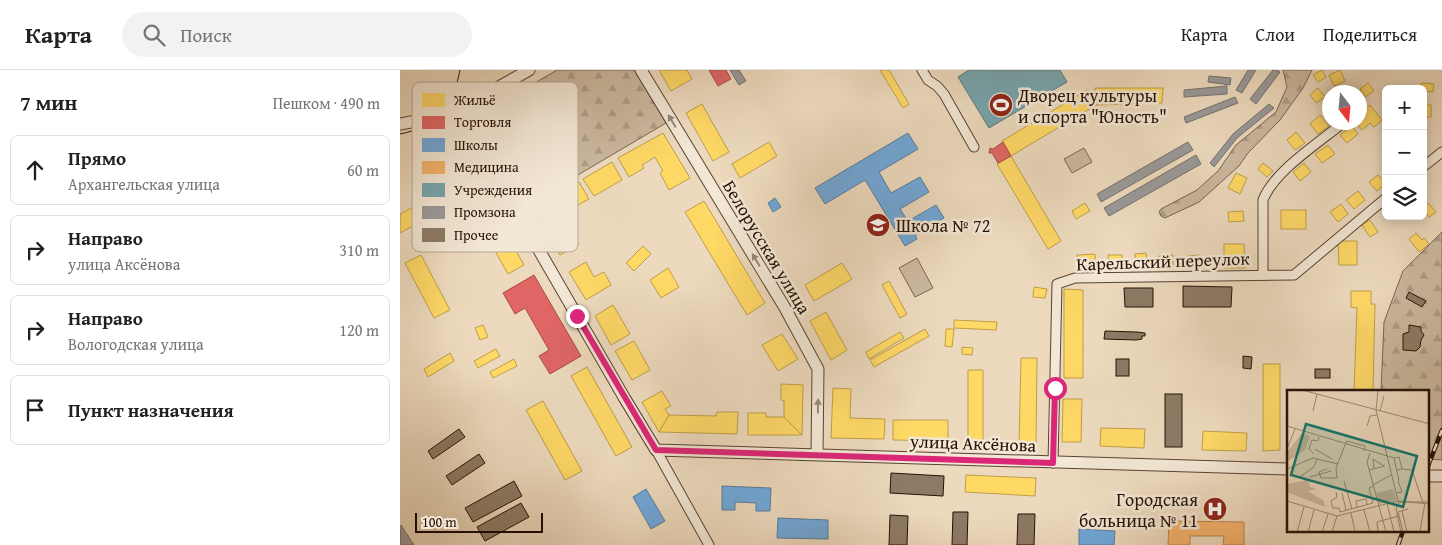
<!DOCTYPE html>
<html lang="ru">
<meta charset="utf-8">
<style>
body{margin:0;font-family:"Gentium Book Plus",serif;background:#f2f2f2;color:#202124}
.controls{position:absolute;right:15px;top:15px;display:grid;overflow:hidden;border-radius:8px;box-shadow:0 2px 12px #0003}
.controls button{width:45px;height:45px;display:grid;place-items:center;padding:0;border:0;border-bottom:1px solid #e0e0e0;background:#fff;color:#202124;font:25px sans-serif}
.compass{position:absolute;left:922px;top:15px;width:45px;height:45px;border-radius:50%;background:#fff;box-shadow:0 2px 12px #0003;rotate:164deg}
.scale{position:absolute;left:15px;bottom:12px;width:128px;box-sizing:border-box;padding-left:5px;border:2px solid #261105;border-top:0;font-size:14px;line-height:18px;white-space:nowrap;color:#261105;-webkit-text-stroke:4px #f3e7d5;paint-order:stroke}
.stop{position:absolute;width:15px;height:15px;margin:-11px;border:4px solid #db2777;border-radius:50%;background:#fff}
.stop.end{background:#db2777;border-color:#fff;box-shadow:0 1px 5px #0008}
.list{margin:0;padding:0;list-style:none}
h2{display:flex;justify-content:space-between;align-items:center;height:65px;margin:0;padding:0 20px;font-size:21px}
h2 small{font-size:16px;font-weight:400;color:#757577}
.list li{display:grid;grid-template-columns:32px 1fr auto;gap:15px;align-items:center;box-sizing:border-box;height:70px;margin:0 10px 10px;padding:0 10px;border:1px solid #e0e0e0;border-radius:8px}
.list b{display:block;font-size:19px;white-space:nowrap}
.list p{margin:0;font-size:16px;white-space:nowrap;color:#757577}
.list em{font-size:16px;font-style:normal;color:#757577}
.icon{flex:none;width:28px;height:28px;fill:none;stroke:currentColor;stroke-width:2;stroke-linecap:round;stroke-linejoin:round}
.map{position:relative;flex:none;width:1042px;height:475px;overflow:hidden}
header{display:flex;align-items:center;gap:30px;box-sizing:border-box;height:70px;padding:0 25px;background:#fff;border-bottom:1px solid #e0e0e0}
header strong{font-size:24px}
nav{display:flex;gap:28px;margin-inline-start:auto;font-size:18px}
.search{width:350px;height:45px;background:#f2f2f2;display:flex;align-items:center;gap:12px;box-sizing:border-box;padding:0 18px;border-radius:28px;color:#757577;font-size:19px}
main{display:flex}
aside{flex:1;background:#fff}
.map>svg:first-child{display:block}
</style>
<header>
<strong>Карта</strong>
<div class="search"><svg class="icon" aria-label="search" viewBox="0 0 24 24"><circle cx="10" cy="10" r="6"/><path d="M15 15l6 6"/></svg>Поиск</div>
<nav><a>Карта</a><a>Слои</a><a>Поделиться</a></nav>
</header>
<main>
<aside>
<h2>7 мин<small>Пешком · 490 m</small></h2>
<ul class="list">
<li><svg class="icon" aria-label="ahead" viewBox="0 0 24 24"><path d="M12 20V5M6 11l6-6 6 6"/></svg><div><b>Прямо</b><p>Архангельская улица</p></div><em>60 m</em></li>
<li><svg class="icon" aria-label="right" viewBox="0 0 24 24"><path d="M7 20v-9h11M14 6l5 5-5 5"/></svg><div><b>Направо</b><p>улица Аксёнова</p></div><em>310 m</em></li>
<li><svg class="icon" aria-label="right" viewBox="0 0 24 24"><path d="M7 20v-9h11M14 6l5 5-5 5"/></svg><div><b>Направо</b><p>Вологодская улица</p></div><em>120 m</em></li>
<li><svg class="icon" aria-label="arrive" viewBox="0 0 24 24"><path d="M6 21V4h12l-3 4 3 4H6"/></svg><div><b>Пункт назначения</b></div></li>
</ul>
</aside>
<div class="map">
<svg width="1042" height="475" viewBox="0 0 1042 475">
<defs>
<pattern id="forest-firs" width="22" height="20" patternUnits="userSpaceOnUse" patternTransform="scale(1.25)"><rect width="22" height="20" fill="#cbb89f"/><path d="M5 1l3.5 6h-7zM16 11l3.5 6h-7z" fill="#ae9d87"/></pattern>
</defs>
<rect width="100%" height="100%" fill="#eddabe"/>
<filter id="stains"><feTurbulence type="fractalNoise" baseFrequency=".004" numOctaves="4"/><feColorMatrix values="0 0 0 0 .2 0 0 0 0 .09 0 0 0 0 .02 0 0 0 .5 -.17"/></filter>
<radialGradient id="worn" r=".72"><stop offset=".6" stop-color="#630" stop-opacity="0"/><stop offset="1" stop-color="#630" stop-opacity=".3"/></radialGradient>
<g fill="#cbb89f" stroke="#786452">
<path d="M684 78 692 92 672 103 664 89Z"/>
<path d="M517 188 533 218 515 227 499 198Z"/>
</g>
<g fill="url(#forest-firs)" stroke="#786452">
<path d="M157 0H234L266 53 132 132 80 45Z"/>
<path d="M883 0H912L903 18 880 50 848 83 839 96 799 132 765 148 761 146 759 142 761 139 797 120 818 101 836 75 876 42 887 17Z"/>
<path d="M1042 162V390L1028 389V321H981L984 252 1003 201Z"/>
</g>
<g fill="#ffd966" stroke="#be9d49">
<path d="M259 0H287L292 9 271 21Z"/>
<path d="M480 0H489L509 34 503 38Z"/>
<path d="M922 0 926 7 918 12 913 5Z"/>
<path d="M940 0 945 11 934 16 929 5Z"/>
<path d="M968 13 974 21 965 27 960 19Z"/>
<path d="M1021 13 1034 14 1033 22 1023 21V19H1021Z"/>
<path d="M695 18H763L762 33 696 35Z"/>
<path d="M918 18 925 27 916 33 910 25Z"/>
<path d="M687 20 696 35 611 86 602 71Z"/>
<path d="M302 34 329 82 313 91 286 43Z"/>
<path d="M970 35 982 50 974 57 970 53 962 60 955 52H959V43Z"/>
<rect x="1023" y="35" width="8" height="12"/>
<path d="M920 45 929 56 918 64 910 54Z"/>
<path d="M952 56 958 64 947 73 940 65Z"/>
<path d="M896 62 905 73 895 80 887 70Z"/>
<path d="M263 63 290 108 269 120 260 103 263 101 255 87 242 95 244 98 229 107 218 88Z"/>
<path d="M369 72 377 86 340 108 332 94Z"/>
<path d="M928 75 935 84 922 93 915 84Z"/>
<path d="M611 86 661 171 648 179 597 94Z"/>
<path d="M212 92 222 110 194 126 183 109Z"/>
<path d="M863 93 873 101 867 107 858 99Z"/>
<path d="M904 93 911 102 900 111 893 102Z"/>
<path d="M836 103 847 108 840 124 828 118Z"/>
<path d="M978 105 986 114 977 121 969 112Z"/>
<path d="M179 112 189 129 171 139 170 137 157 144 165 158 169 156 179 174 160 185 133 138Z"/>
<path d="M79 115 124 195 108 204 63 124Z"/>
<path d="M958 121 965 130 954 139 946 130Z"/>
<path d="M28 129 36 143 0 163V144Z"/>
<path d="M304 131 365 233 347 245 285 142Z"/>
<path d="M685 133 690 141 676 149 672 141Z"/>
<path d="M1028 133 1036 142 1029 147 1023 140V137Z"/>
<path d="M941 134 948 144 938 152 930 142Z"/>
<rect x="881" y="140" width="25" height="19"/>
<path d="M843 141 844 151 829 152 828 142Z"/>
<path d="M970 150 978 162 970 167 962 155Z"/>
<path d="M1016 163 1022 170 1024 168 1029 174 1019 182 1009 169Z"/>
<path d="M938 171H957V195H939Z"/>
<path d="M824 174H844L845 198H824Z"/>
<path d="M243 176 251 184 234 201 226 193Z"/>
<path d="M746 183 747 194 736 195 735 184Z"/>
<path d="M695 184 696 199 677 200V185Z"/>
<path d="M21 185 50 240 34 248 5 193Z"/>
<path d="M708 185H722L723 198H709Z"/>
<path d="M773 185V196L760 197 759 186Z"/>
<path d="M799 185V196L788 197V186Z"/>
<path d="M186 192 194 207 204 202 211 215 186 230 169 202Z"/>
<path d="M442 193 452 209 414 231 405 215Z"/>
<path d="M268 198 279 217 261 228 250 210Z"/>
<path d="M489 211 507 244 500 248 482 215Z"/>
<path d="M634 217 647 219 645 228 633 227Z"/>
<path d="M664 219 683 220V308H664Z"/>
<path d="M951 221H971V234H975L973 321H954L957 238 951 237Z"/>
<path d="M213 235 230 264 211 275 195 246Z"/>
<path d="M426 242 447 280 431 290 410 251Z"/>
<path d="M554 250 597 252 596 260 554 258Z"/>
<path d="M83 255 88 267 80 270 75 258Z"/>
<path d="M525 259 529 266 474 297 470 290Z"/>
<path d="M546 259H554L552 277 545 276Z"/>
<path d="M500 262 504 268 469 289 466 282Z"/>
<path d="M382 264 398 289 378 301 362 275Z"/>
<path d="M234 271 250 300 232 310 215 281Z"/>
<path d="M562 277 573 278 572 285 562 284Z"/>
<path d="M96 279 100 286 78 298 74 291Z"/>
<path d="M50 283 54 291 28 307 24 299Z"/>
<path d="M621 288H637L636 374H619Z"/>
<path d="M114 289 117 296 93 308 90 302Z"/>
<path d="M863 294H880V380L863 381Z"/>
<path d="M187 297 232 377 216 386 171 306Z"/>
<path d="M568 300H583V372L568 371Z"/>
<path d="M381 314 403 315 402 365 384 347V331L381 330Z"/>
<path d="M433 318 451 319 450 348 485 349 484 369 431 368Z"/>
<path d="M262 321 271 336 265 339 269 345 259 362 242 332Z"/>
<path d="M663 329H682L681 372H662Z"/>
<path d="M143 331 182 401 165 410 126 340Z"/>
<path d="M317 342H338L337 364 259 362 269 345 316 346Z"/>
<path d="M348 343H366V347H384L402 365H348Z"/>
<path d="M493 350H548V371L493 370Z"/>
<path d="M701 358 745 359 744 378 700 376Z"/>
<path d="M803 361 847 363 846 381 802 380Z"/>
<path d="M566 405 636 408 635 426 565 422Z"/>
</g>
<g fill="#e06666" stroke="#a84c49">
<path d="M309 0H326L331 9 318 16Z"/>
<path d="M603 72 611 86 598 93 592 83H589L590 78 593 79Z"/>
<path d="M134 205 181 286 150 304 139 286 149 280 125 238 115 244 103 223Z"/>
</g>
<g fill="#6fa8dc" stroke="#597b9c">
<path d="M508 63 518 79 479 102 491 123 520 107 529 122 500 139 508 151 536 135 544 148 515 165 517 169 505 176 465 110 425 134 415 118Z"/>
<path d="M375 128 381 137 373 142 368 133Z"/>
<path d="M322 416 371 418 370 441H356V433L335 432V440H322Z"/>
<path d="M246 419 265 451 251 459 233 427Z"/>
<path d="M378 448 428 450V469L377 468Z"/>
<path d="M679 459 715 461 714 475H679Z"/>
</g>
<path fill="#f6b26b" stroke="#b8824c" d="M769 451 844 452V475H823L824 466H790V475H768Z"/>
<path fill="#76a5af" stroke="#5e797c" d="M569 0H660L667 12 589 58 558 7Z"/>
<g fill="#999" stroke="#76706d">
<path d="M330 0H339L346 11 339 15Z"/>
<path d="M848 0H856L842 23 836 20Z"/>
<path d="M873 0H877L880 2 856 34 850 29Z"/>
<path d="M809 6 831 8 830 15 808 12Z"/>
<path d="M827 16V24L784 27V20Z"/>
<path d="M835 27 838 33 786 53 784 47Z"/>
<path d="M869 34 874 38 837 68 814 97 810 93 833 64Z"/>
<path d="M788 72 793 80 701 132 697 124Z"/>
<path d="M796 85 801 94 709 146 704 138Z"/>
<path d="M1 455 14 475H0Z"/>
</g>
<g fill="#8d7a65" stroke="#261105">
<path d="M783 216 832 217 831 237H783Z"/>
<path d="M724 218H753V237H725Z"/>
<path d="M1009 222 1026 231 1022 237 1006 228Z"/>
<path d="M1009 255 1021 257V261L1024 265 1021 270 1020 277 1016 281 1003 280V264L1009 262Z"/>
<path d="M705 261 737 262 745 263V266H742V269L736 270 704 269Z"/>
<path d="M843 286 852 287 851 299 843 298Z"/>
<rect x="716" y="289" width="13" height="17"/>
<rect x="915" y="299" width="15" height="9"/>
<rect x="765" y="324" width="17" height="53"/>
<path d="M59 359 65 367 33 389 28 381Z"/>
<path d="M79 384 85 393 52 415 46 406Z"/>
<path d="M491 403 544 406 543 426 490 423Z"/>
<path d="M114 411 122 426 73 452 65 438Z"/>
<path d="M121 433 129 447 85 471 77 457Z"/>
<path d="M553 442H568L567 475H552Z"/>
<path d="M618 444H635L634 475H617Z"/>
<path d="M490 445 508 446 507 475H489Z"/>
</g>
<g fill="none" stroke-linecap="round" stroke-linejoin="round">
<g stroke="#584333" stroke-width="11">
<g id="minor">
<path d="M522 0 528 10 537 16 544 24 574 77"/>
<path d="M1023 97 1042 82"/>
<path d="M863 205V130C874 101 920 72 944 52"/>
<path d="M256 380 309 475"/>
<path d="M653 393 657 214 675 208 894 205 986 128"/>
</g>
</g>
<g stroke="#584333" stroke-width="13">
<g id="tertiary">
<path d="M241 0 385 238 418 299 417 384"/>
<path d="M58 40 225 329 256 380 888 399"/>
<path d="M0 54 37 47 58 40 129 0"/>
<path d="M1028 406H1042"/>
</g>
</g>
<use href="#minor" stroke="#f3e7d5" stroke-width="9"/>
<use href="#tertiary" stroke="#f3e7d5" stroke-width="11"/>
<path stroke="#261105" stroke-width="1" d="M0 64C37 57 53 35 60 0"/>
<g stroke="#261105" stroke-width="4.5">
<g id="rail">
<path d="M1028 396 1042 360"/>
<path d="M998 475 1003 461"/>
</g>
</g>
<use href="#rail" stroke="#f3e7d5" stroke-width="2.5" stroke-dasharray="8" stroke-linecap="butt"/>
</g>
<defs><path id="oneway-solid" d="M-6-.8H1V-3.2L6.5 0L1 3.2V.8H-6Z" transform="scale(1.25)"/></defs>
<g fill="#978777">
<use href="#oneway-solid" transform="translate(272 51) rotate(-121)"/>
<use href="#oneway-solid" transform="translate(356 190) rotate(-121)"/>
<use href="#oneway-solid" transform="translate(418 336) rotate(-89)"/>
</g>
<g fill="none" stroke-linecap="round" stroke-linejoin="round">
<path stroke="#db2777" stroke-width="6" d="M177 246 256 380 653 393 655 318"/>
</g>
<defs>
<g id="stadium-disc" transform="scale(1.25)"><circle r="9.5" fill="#8f2418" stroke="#f3e7d5"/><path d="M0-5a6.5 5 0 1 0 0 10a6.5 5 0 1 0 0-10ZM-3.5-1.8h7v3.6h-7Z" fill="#fff"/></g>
<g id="school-disc" transform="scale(1.25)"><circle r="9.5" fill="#8f2418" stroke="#f3e7d5"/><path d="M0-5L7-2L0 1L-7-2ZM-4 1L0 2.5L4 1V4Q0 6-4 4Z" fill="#fff"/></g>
<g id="hospital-disc" transform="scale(1.25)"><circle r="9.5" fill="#8f2418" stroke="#f3e7d5"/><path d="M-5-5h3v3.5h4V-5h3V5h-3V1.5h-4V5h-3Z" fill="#fff"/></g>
</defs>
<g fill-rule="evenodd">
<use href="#stadium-disc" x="601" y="35"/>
<use href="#school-disc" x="478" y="155"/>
<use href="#hospital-disc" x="815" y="439"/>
</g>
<g text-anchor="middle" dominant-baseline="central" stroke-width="5" stroke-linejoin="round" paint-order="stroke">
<g font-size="18" fill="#261105" stroke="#f3e7d5" text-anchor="start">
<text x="618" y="25">Дворец культуры<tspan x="618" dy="21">и спорта "Юность"</tspan></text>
<text x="496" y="155">Школа № 72</text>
<text x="798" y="429" text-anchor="end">Городская<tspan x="798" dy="21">больница № 11</tspan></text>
</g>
<g font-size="18" fill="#261105" stroke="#f3e7d5">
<text transform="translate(367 177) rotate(59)">Белорусская улица</text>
<text transform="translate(763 191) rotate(-2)">Карельский переулок</text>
<text transform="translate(573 373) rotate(2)">улица Аксёнова</text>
</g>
</g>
<g transform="translate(887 320)">
<rect width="142" height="142" fill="#eddabe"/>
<path d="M15 43 23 46 18 60 0 72V62ZM39 78 21 88 23 97 30 99 21 101 37 111 38 117 0 102V94L16 91ZM106 99 109 110 92 114 89 103Z" fill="#cbb89f"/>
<path fill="none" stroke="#9d8a74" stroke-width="1" d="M15 0 143 34M91 0 89 20 111 111M26 21 30 4M93 21 97 6M0 36 107 68 112 91M80 36 83 26 90 25M58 55 60 51 78 56 77 61M0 59 8 39M28 59 45 69M83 63 80 72 99 142M27 64 22 59 25 50 31 51 32 47M107 68 112 67 115 79 110 80M87 78 86 69 97 76M0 79 26 68 51 74M40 79 32 82 34 88H50L49 78 58 55M115 79 125 80 136 113M82 80 98 76M13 87 27 77 30 69M23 87 44 81M57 91 65 119M86 95 104 85M49 102 50 107 44 111 46 118H52L53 122M55 103 59 120M109 103 115 102 111 91M0 111 50 126 111 111 143 114M100 113 107 142M70 117 69 111 79 109 80 114M77 120 83 142M115 121 120 142M53 122 86 113 82 98 86 96M64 123 68 142M133 141 138 113M10 142 17 117M21 142 27 120M35 142 41 124M45 142 50 126M91 142 90 132 112 126M114 142 109 119 112 112H143M116 142 111 122 121 119"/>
<path fill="#0f766e" fill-opacity="0.15" stroke="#0f766e" stroke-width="2.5" d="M19 34 130 66 116 117 4 85Z"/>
<rect width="142" height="142" fill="none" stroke="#261105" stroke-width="2.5"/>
</g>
<rect x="12" y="12" width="166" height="170" rx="8" fill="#f3e7d5" stroke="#b6a797" stroke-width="1"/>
<rect x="22" y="23" width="23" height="14" fill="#ffd966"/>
<rect x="22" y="46" width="23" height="13" fill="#e06666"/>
<rect x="22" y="68" width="23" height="14" fill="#6fa8dc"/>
<rect x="22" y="91" width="23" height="13" fill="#f6b26b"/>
<rect x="22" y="113" width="23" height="14" fill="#76a5af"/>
<rect x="22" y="136" width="23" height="13" fill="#999"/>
<rect x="22" y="158" width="23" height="14" fill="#8d7a65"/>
<g font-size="14" fill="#261105">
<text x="54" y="35">Жильё</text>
<text x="54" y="57">Торговля</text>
<text x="54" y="80">Школы</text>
<text x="54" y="102">Медицина</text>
<text x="54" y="125">Учреждения</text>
<text x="54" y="147">Промзона</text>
<text x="54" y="170">Прочее</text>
</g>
<rect width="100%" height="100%" filter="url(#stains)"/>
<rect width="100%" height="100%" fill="url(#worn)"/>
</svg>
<div class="controls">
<button>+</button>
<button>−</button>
<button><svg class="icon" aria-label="layers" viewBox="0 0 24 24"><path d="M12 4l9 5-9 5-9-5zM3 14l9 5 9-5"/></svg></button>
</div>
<svg class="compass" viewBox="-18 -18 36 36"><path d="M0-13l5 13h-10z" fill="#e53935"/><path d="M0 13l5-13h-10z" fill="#757577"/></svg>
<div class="scale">100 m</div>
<div class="stop" style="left:655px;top:318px"></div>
<div class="stop end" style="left:177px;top:246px"></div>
</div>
</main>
